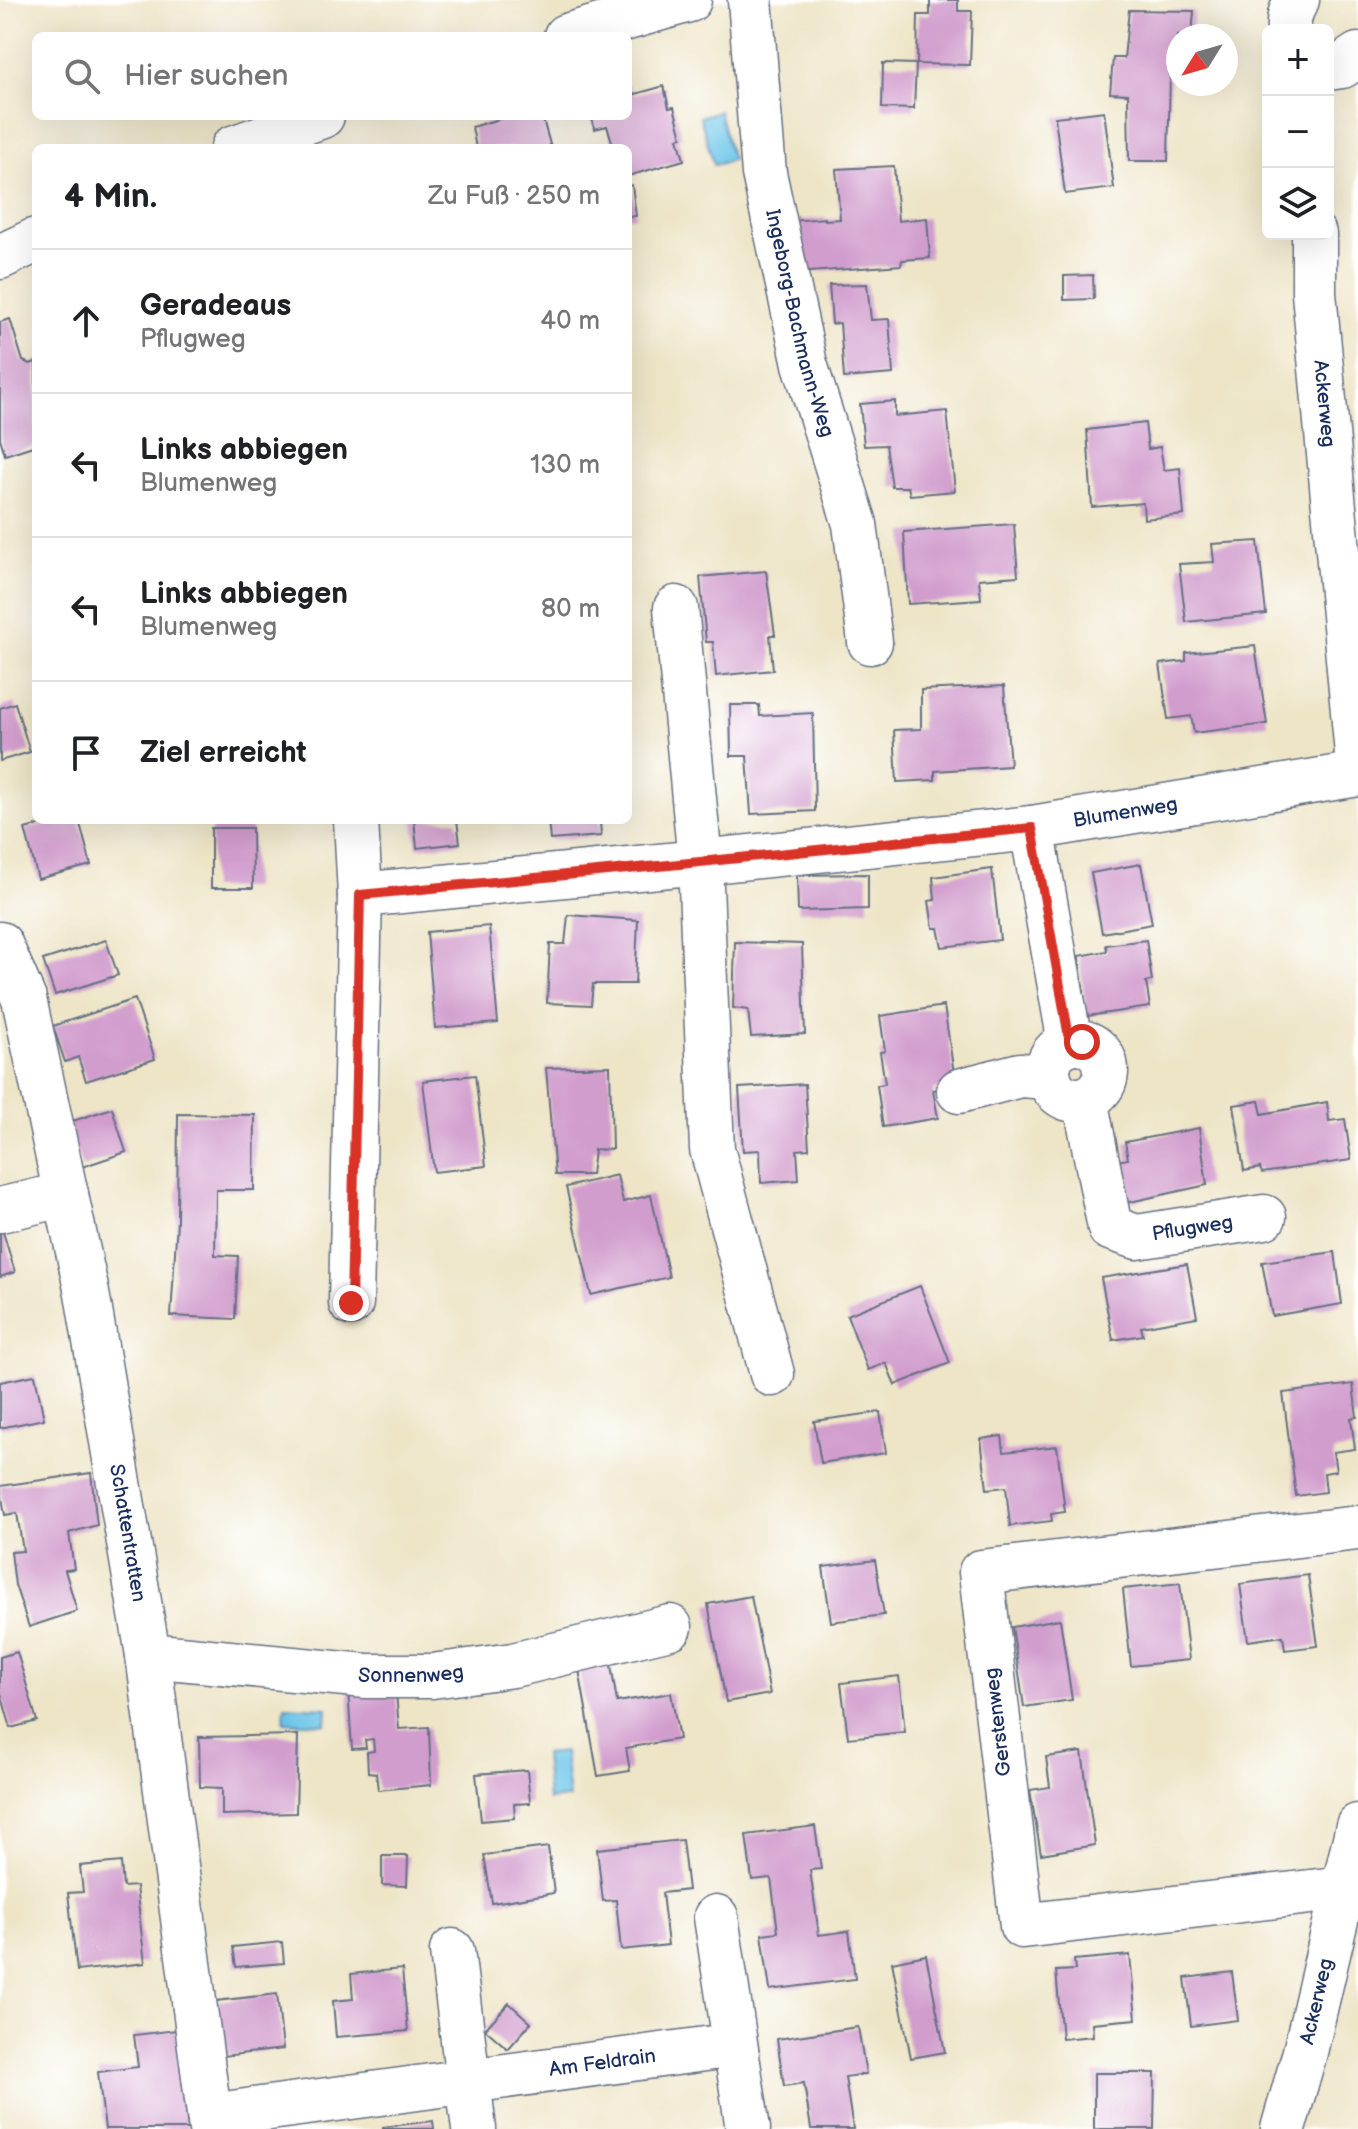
<!DOCTYPE html>
<html lang="de">
<meta charset="utf-8">
<style>
body{margin:0;font-family:"Balsamiq Sans",sans-serif;background:#f6f6f6;color:#202124}
.controls{position:absolute;right:24px;top:24px;display:grid;overflow:hidden;border-radius:12px;box-shadow:0 8px 32px #0002}
.controls button{width:72px;height:72px;display:grid;place-items:center;padding:0;border:0;border-bottom:2px solid #e0e0e0;background:#fff;color:#202124;font:40px sans-serif}
.compass{position:absolute;left:1166px;top:24px;width:72px;height:72px;border-radius:50%;background:#fff;box-shadow:0 8px 32px #0002;rotate:233deg}
.stop{position:absolute;width:24px;height:24px;margin:-18px;border:6px solid #d93025;border-radius:50%;background:#fff}
.stop.end{background:#d93025;border-color:#fff;box-shadow:0 2px 8px #0008}
.list{margin:0;padding:0;list-style:none}
h2{display:flex;justify-content:space-between;align-items:center;height:104px;margin:0;padding:0 32px;font-size:34px}
h2 small{font-size:26px;font-weight:400;color:#757577}
.list li{display:grid;grid-template-columns:52px 1fr auto;gap:24px;align-items:center;box-sizing:border-box;height:144px;padding:0 32px;border-top:2px solid #e0e0e0}
.list b{display:block;font-size:30px;white-space:nowrap}
.list p{margin:0;font-size:26px;white-space:nowrap;color:#757577}
.list em{font-size:26px;font-style:normal;color:#757577}
.icon{flex:none;width:44px;height:44px;fill:none;stroke:currentColor;stroke-width:2;stroke-linecap:round;stroke-linejoin:round}
.map{position:relative;flex:none;width:1358px;height:2129px;overflow:hidden}
.search{position:absolute;background:#fff;box-shadow:0 8px 32px #0002;left:32px;top:32px;width:600px;height:88px;display:flex;align-items:center;gap:20px;box-sizing:border-box;padding:0 28px;border-radius:12px;color:#757577;font-size:30px}
.panel{position:absolute;background:#fff;box-shadow:0 8px 32px #0002;left:32px;top:144px;width:600px;height:680px;border-radius:12px}
.map>svg:first-child{display:block}
</style>
<div class="map">
<svg width="1358" height="2129" viewBox="0 0 1358 2129">
<rect width="100%" height="100%" fill="#fff"/>
<filter id="ink" filterUnits="userSpaceOnUse"><feTurbulence type="fractalNoise" baseFrequency=".0125" numOctaves="2"/><feDisplacementMap in="SourceGraphic" scale="16" xChannelSelector="R" yChannelSelector="G"/><feConvolveMatrix kernelMatrix="1 2 1 2 8 2 1 2 1" color-interpolation-filters="sRGB"/></filter>
<filter id="wash" filterUnits="userSpaceOnUse"><feTurbulence type="fractalNoise" baseFrequency=".006" numOctaves="4" result="noise"/><feDisplacementMap in="SourceGraphic" scale="32" xChannelSelector="R" yChannelSelector="G"/><feGaussianBlur stdDeviation="1.8" result="paint"/><feColorMatrix in="noise" values="0 0 0 0 0 0 0 0 0 0 0 0 0 0 0 0 0 1.4 0 .05"/><feComposite in="paint" operator="in"/></filter>
<g filter="url(#wash)">
<rect width="100%" height="100%" fill="#eee5c7"/>
<g fill="#6bc4e9" stroke="#437aa4" stroke-width="2">
<path d="M719 111 732 160 714 165 700 117Z"/>
<path d="M285 1706 327 1708 326 1724 284 1722Z"/>
<path d="M564 1752 569 1798 548 1800 544 1754Z"/>
</g>
<g id="blocks">
<g fill="#d19dcd">
<path d="M930 0H958V11H972L970 65 917 64 918 15H930Z"/>
<path d="M1129 10 1194 11 1192 36H1178V72H1170L1168 161H1129L1128 94 1110 93 1113 58H1124Z"/>
<path d="M883 63 916 64 914 109 882 108Z"/>
<path d="M628 82 632 95 664 86 669 108 674 107 682 137 678 138 684 160 628 176V148H614L607 126 595 129 591 116H628Z"/>
<path d="M1104 111 1114 188 1065 194 1055 117Z"/>
<path d="M509 116H542L551 148H476L472 127Z"/>
<path d="M894 166 898 221 927 218 930 258 902 260 901 265 796 273 792 221 825 218V220L840 219 836 169Z"/>
<path d="M632 185 636 216 628 217V186Z"/>
<path d="M1093 275 1094 299 1064 300V276Z"/>
<path d="M867 284 871 320 889 319 893 374 844 378 840 323 832 324 829 285Z"/>
<path d="M10 319 23 361 30 364 36 362V445L5 455 0 438V322Z"/>
<path d="M895 401V416L947 411 955 491 910 495 908 487H892L886 445 864 446 860 404Z"/>
<path d="M1145 423 1148 449 1160 447 1164 470 1180 468 1184 515 1144 519 1143 503 1092 507 1087 430Z"/>
<path d="M1014 524 1018 576 979 579 981 599 908 604 904 532Z"/>
<path d="M1258 541 1266 614 1186 622 1179 564 1214 562 1212 544Z"/>
<path d="M766 571 775 635H770L773 670 716 676 713 642H706L700 577Z"/>
<path d="M1255 646 1267 724 1194 733 1191 716 1168 719 1160 664 1186 661V653Z"/>
<path d="M1004 686 1010 766 935 771V780L897 782 894 730 921 729V690Z"/>
<path d="M15 703 30 752 0 761V708Z"/>
<path d="M730 705H759L760 716 813 713 815 811 751 814 747 756H731Z"/>
<path d="M59 820H79L91 865 38 879 25 829Z"/>
<path d="M414 820H457L460 843 417 848Z"/>
<path d="M548 820H600L601 836 550 840Z"/>
<path d="M211 828H252L253 888H211Z"/>
<path d="M1141 864 1152 924 1102 933 1091 873Z"/>
<path d="M992 869 1000 940 942 947 938 928H933L929 901 935 900 933 877Z"/>
<path d="M868 874V909L798 911 797 875Z"/>
<path d="M568 915 638 920 635 984H593L591 1005 547 1003 550 944H565Z"/>
<path d="M489 926 498 1023 435 1028 427 932Z"/>
<path d="M106 940 118 975 55 995 43 960Z"/>
<path d="M1146 940 1152 981 1146 982 1150 1007 1087 1016 1079 956 1107 951 1106 945Z"/>
<path d="M735 942 802 944 805 1034 751 1037 748 1010 733 1008Z"/>
<path d="M135 999 155 1059 86 1081 78 1057 65 1062 53 1026Z"/>
<path d="M944 1006 956 1087 933 1090 938 1118 883 1127 877 1085 885 1084 880 1052 885 1051 880 1016Z"/>
<path d="M610 1066 612 1149 594 1150 591 1175H555L546 1068Z"/>
<path d="M475 1075 486 1166 434 1172 423 1081Z"/>
<path d="M805 1084 809 1149 797 1150 799 1180 761 1183 760 1150 743 1151 739 1088Z"/>
<path d="M1259 1101 1262 1114 1327 1102 1329 1121 1345 1119 1351 1160 1262 1173 1260 1168 1244 1171 1234 1105Z"/>
<path d="M112 1108 126 1152 82 1167 67 1123Z"/>
<path d="M178 1114 255 1115 254 1190H216L215 1255 238 1256 235 1319 171 1316 177 1221Z"/>
<path d="M1199 1128 1207 1185 1121 1204 1112 1162 1128 1159 1125 1142Z"/>
<path d="M617 1175 623 1202 651 1195 669 1277 591 1295 566 1187Z"/>
<path d="M1 1225 15 1272 0 1277V1226Z"/>
<path d="M1335 1252 1342 1304 1272 1316 1262 1262Z"/>
<path d="M1187 1264 1197 1317 1141 1327 1143 1335 1113 1340 1101 1278Z"/>
<path d="M920 1286 950 1363 895 1385 886 1363 868 1370 847 1315Z"/>
<path d="M35 1375 44 1419 0 1428V1382Z"/>
<path d="M1353 1384 1357 1417 1351 1418 1355 1449 1333 1452 1336 1471 1324 1473 1326 1492 1296 1496 1283 1393Z"/>
<path d="M880 1412 886 1453 821 1463 814 1421Z"/>
<path d="M1002 1436 1004 1452 1057 1446 1065 1512 1051 1514 1052 1521 1010 1526 1006 1487 987 1489 981 1439Z"/>
<path d="M91 1473 97 1525 69 1533 74 1569 65 1570 77 1611 29 1627 15 1585 11 1552 23 1551 17 1513 5 1515 0 1486Z"/>
<path d="M875 1560 884 1615 831 1622 823 1567Z"/>
<path d="M1308 1575 1318 1646 1285 1650 1283 1636 1248 1641 1240 1584Z"/>
<path d="M1180 1583 1189 1660 1131 1666 1123 1589Z"/>
<path d="M751 1596 770 1694 726 1702 708 1604Z"/>
<path d="M1060 1619 1072 1700 1024 1707 1012 1627Z"/>
<path d="M17 1652 37 1721 11 1728 0 1690V1657Z"/>
<path d="M610 1659 617 1702 671 1693 679 1739 626 1748 630 1771 598 1776 578 1664Z"/>
<path d="M899 1676 905 1732 848 1738 841 1683Z"/>
<path d="M348 1689 396 1692 399 1729 429 1727 431 1785 378 1790 376 1773 368 1772 367 1752 374 1751 373 1739 365 1740 366 1748 352 1749Z"/>
<path d="M298 1735 296 1813 222 1815V1788L200 1787 199 1737Z"/>
<path d="M1082 1752 1095 1845 1041 1854 1030 1790 1050 1787 1046 1757Z"/>
<path d="M527 1770 530 1803 514 1804 515 1818 481 1821 476 1774Z"/>
<path d="M815 1826 821 1869 810 1870 819 1935 849 1931 855 1979 770 1990 762 1934 778 1932 771 1878 752 1880 746 1835Z"/>
<path d="M682 1840 688 1890 662 1893 668 1945 621 1950 616 1900 603 1901 597 1849Z"/>
<path d="M548 1847 554 1893 492 1903 484 1855Z"/>
<path d="M382 1856H408L407 1886 382 1885Z"/>
<path d="M121 1862 123 1887 136 1886 145 1963 77 1971 68 1893 83 1892 80 1866Z"/>
<path d="M282 1942 284 1963 236 1967 233 1947Z"/>
<path d="M926 1955 945 2052 911 2058 892 1962Z"/>
<path d="M1130 1955 1136 2019 1092 2023 1093 2036 1062 2039 1056 1971 1075 1970 1074 1960Z"/>
<path d="M402 1969 408 2031 336 2037 333 2001 353 1999 351 1974Z"/>
<path d="M1232 1972 1238 2020 1191 2026 1185 1978Z"/>
<path d="M277 1994 283 2049 223 2056 216 2001Z"/>
<path d="M509 2003 531 2023 508 2049 485 2029Z"/>
<path d="M858 2027 866 2074 845 2077 853 2129H811L804 2083 784 2086 777 2039Z"/>
<path d="M176 2030 188 2129H105L98 2072 138 2067 134 2035Z"/>
<path d="M1094 2073H1155L1154 2129H1094Z"/>
<path d="M433 2121 434 2129H383V2127Z"/>
</g>
</g>
</g>
<g filter="url(#ink)">
<use href="#blocks" fill-opacity="0" stroke="#656f83" stroke-width="2"/>
<g fill="none" stroke-linecap="round" stroke-linejoin="round">
<g stroke="#656f83" stroke-width="47">
<g id="minor">
<path id="s1" d="M750 0 764 173 805 364 855 524 870 642"/>
<path d="M1289 30C1288 19 1291 9 1297 0"/>
<path d="M566 36 689 0"/>
<path d="M1328 68 1342 66 1358 55"/>
<path d="M233 148 322 116"/>
<path id="s2" d="M1314 234V293L1358 765"/>
<path d="M0 257 36 240"/>
<path d="M676 608 700 862 712 1149 772 1374"/>
<path d="M1032 828 1070 1043"/>
<path id="s3" d="M360 895 700 862 1032 828 1358 774"/>
<path id="s4" d="M0 944 24 999 87 1293 148 1655 211 2129"/>
<circle cx="1077" cy="1071" r="29"/>
<path d="M959 1091 1020 1075 1049 1077"/>
<path id="s5" d="M1085 1099 1110 1228 1137 1237 1264 1217"/>
<path d="M0 1210 66 1194"/>
<path d="M351 1303 360 895 356 820"/>
<path id="s6" d="M148 1655 366 1676H432L513 1665 670 1627"/>
<path d="M1344 1888 1022 1926 981 1572 1358 1528"/>
<path d="M716 1917 748 2129"/>
<path d="M452 1951 474 2129"/>
<path id="s7" d="M210 2116 735 2045"/>
<path id="s8" d="M1283 2129 1305 2052 1358 1826"/>
</g>
</g>
<use href="#minor" stroke="#fff" stroke-width="44"/>
</g>
</g>
<g fill="none" stroke-linecap="round" stroke-linejoin="round" filter="url(#ink)">
<path stroke="#d93025" stroke-width="10" d="M351 1303 360 895 700 862 1032 828 1070 1043 1082 1042"/>
</g>
<g text-anchor="middle" dominant-baseline="central" stroke-width="6" stroke-linejoin="round" paint-order="stroke">
<g font-size="20" fill="#1b2f5e" stroke="#fff">
<text stroke="none"><textPath href="#s1" startOffset="328">Ingeborg-Bachmann-Weg</textPath></text>
<text stroke="none"><textPath href="#s2" startOffset="170">Ackerweg</textPath></text>
<text stroke="none"><textPath href="#s3" startOffset="770">Blumenweg</textPath></text>
<text stroke="none"><textPath href="#s5" startOffset="216">Pflugweg</textPath></text>
<text stroke="none"><textPath href="#s4" startOffset="604">Schattentratten</textPath></text>
<text stroke="none"><textPath href="#s6" startOffset="264">Sonnenweg</textPath></text>
<text transform="translate(998 1722) rotate(-97)">Gerstenweg</text>
<text stroke="none"><textPath href="#s8" startOffset="132">Ackerweg</textPath></text>
<text stroke="none"><textPath href="#s7" startOffset="396">Am Feldrain</textPath></text>
</g>
</g>
</svg>
<div class="controls">
<button>+</button>
<button>−</button>
<button><svg class="icon" aria-label="layers" viewBox="0 0 24 24"><path d="M12 4l9 5-9 5-9-5zM3 14l9 5 9-5"/></svg></button>
</div>
<svg class="compass" viewBox="-18 -18 36 36"><path d="M0-13l5 13h-10z" fill="#e53935"/><path d="M0 13l5-13h-10z" fill="#757577"/></svg>
<div class="stop" style="left:1082px;top:1042px"></div>
<div class="stop end" style="left:351px;top:1303px"></div>
<div class="search"><svg class="icon" aria-label="search" viewBox="0 0 24 24"><circle cx="10" cy="10" r="6"/><path d="M15 15l6 6"/></svg>Hier suchen</div>
<section class="panel">
<h2>4 Min.<small>Zu Fuß · 250 m</small></h2>
<ul class="list">
<li><svg class="icon" aria-label="ahead" viewBox="0 0 24 24"><path d="M12 20V5M6 11l6-6 6 6"/></svg><div><b>Geradeaus</b><p>Pflugweg</p></div><em>40 m</em></li>
<li><svg class="icon" aria-label="left" viewBox="0 0 24 24"><path d="M17 20v-9H6M10 6l-5 5 5 5"/></svg><div><b>Links abbiegen</b><p>Blumenweg</p></div><em>130 m</em></li>
<li><svg class="icon" aria-label="left" viewBox="0 0 24 24"><path d="M17 20v-9H6M10 6l-5 5 5 5"/></svg><div><b>Links abbiegen</b><p>Blumenweg</p></div><em>80 m</em></li>
<li><svg class="icon" aria-label="arrive" viewBox="0 0 24 24"><path d="M6 21V4h12l-3 4 3 4H6"/></svg><div><b>Ziel erreicht</b></div></li>
</ul>
</section>
</div>
